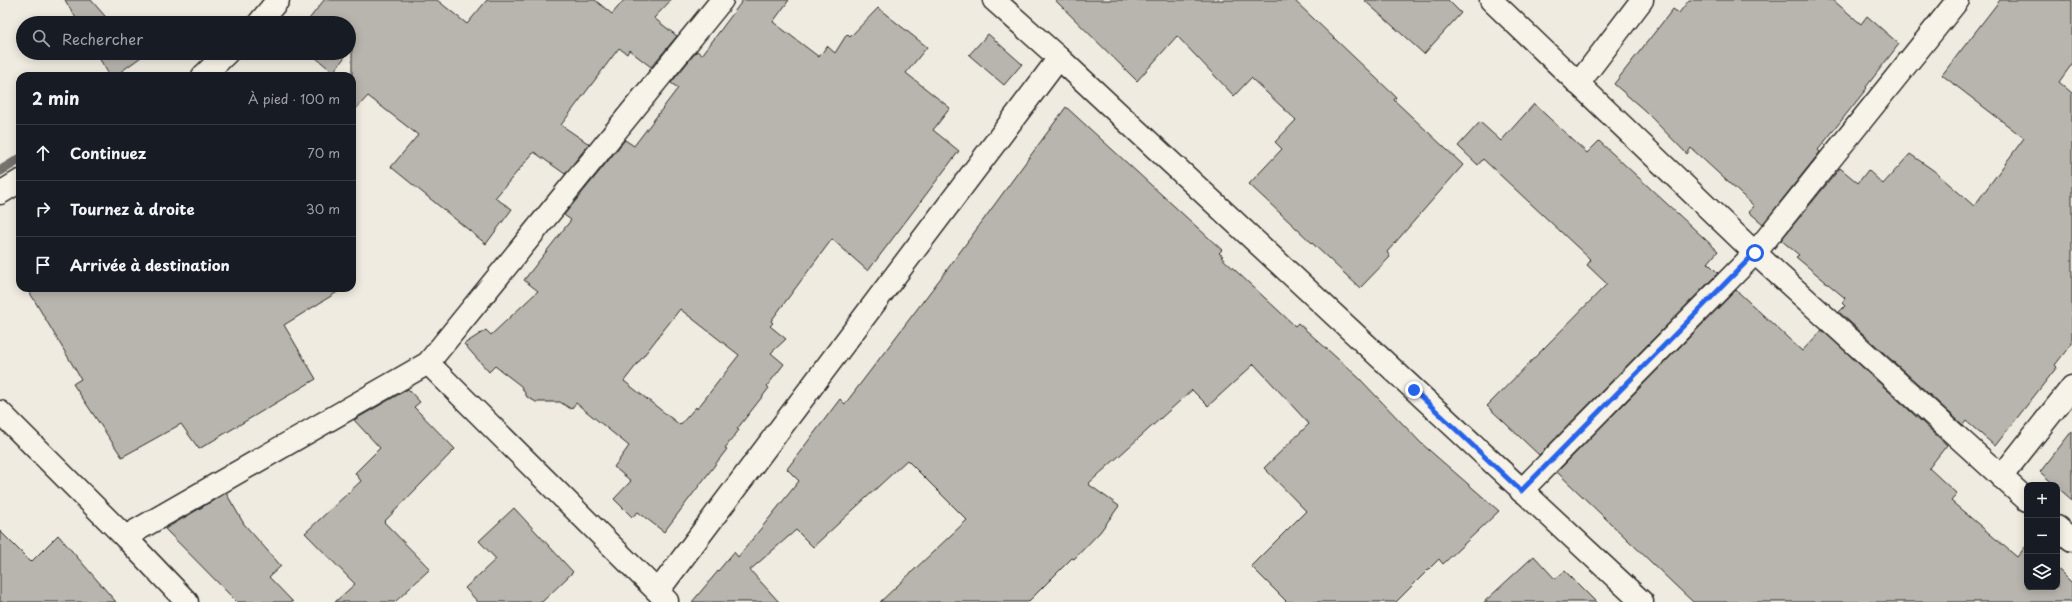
<!DOCTYPE html>
<html lang="fr">
<meta charset="utf-8">
<style>
body{margin:0;font-family:"Playpen Sans",sans-serif;background:#242831;color:#f1f3f6}
.controls{position:absolute;right:12px;bottom:12px;display:grid;overflow:hidden;border-radius:8px;box-shadow:0 2px 10px #0003}
.controls button{width:36px;height:36px;display:grid;place-items:center;padding:0;border:0;border-bottom:1px solid #363941;background:#171b24;color:#f1f3f6;font:20px sans-serif}
.stop{position:absolute;width:12px;height:12px;margin:-9px;border:3px solid #2563eb;border-radius:50%;background:#fff}
.stop.end{background:#2563eb;border-color:#fff;box-shadow:0 1px 4px #0008}
.list{margin:0;padding:0;list-style:none}
h2{display:flex;justify-content:space-between;align-items:center;height:52px;margin:0;padding:0 16px;font-size:17px}
h2 small{font-size:13px;font-weight:400;color:#9ea1a6}
.list li{display:grid;grid-template-columns:26px 1fr auto;gap:12px;align-items:center;box-sizing:border-box;height:56px;padding:0 16px;border-top:1px solid #363941}
.list b{display:block;font-size:15px;white-space:nowrap}
.list em{font-size:13px;font-style:normal;color:#9ea1a6}
.icon{flex:none;width:22px;height:22px;fill:none;stroke:currentColor;stroke-width:2;stroke-linecap:round;stroke-linejoin:round}
.map{position:relative;flex:none;width:2072px;height:602px;overflow:hidden}
.search{position:absolute;background:#171b24;box-shadow:0 2px 10px #0003;left:16px;top:16px;width:340px;height:44px;display:flex;align-items:center;gap:10px;box-sizing:border-box;padding:0 14px;border-radius:22px;color:#9ea1a6;font-size:15px}
.panel{position:absolute;background:#171b24;box-shadow:0 2px 10px #0003;left:16px;top:72px;width:340px;height:220px;border-radius:12px}
.map>svg:first-child{display:block}
</style>
<div class="map">
<svg width="2072" height="602" viewBox="0 0 2072 602">
<rect width="100%" height="100%" fill="#efebe0"/>
<filter id="ink" filterUnits="userSpaceOnUse"><feTurbulence type="fractalNoise" baseFrequency=".025" numOctaves="2"/><feDisplacementMap in="SourceGraphic" scale="8" xChannelSelector="R" yChannelSelector="G"/><feConvolveMatrix kernelMatrix="1 2 1 2 8 2 1 2 1" color-interpolation-filters="sRGB"/></filter>
<g filter="url(#ink)">
<g fill="none" stroke-linecap="round" stroke-linejoin="round">
<path stroke="#74726e" stroke-width="10" d="M0 171 20 159"/>
</g>
<g fill="#b8b5ae" stroke="#2b2b2b" fill-rule="evenodd">
<path d="M65 0H91L111 23H79Z"/>
<path d="M324 0H437L467 24 487 0H595L612 14 624 0H671L654 18 677 36 651 67 629 50 627 54 619 48 561 125 589 144 565 174 534 152 495 198 512 209 486 244 391 167 418 135 368 96 352 113V48L349 52V23H306Z"/>
<path d="M743 0H789L773 22 819 57 827 46 835 53 847 34 850 37 878 8 927 47 906 73 950 108 933 130 959 151 868 271 832 239 771 321 773 323 770 326 786 339 771 353 784 364 767 386 769 388 737 429 739 430 725 448 727 449 664 532 638 512 632 517 614 499 631 481 614 467 629 446 576 403 571 409 560 402H536L527 397 521 386 495 366 489 372 464 344 486 330 491 335 538 291 524 280 571 220 564 215 625 140 634 146 678 88 671 83 697 51 702 55ZM680 309 739 355 697 409 696 407 680 425 624 381Z"/>
<path d="M1055 0H1294L1396 97 1394 100 1463 165 1387 252 1390 257 1360 288 1249 184 1282 149 1275 142 1296 120 1251 78 1234 96 1177 36 1137 81Z"/>
<path d="M1364 0H1448L1461 13 1424 54Z"/>
<path d="M1689 0H1833L1861 24 1867 16 1899 44 1866 87 1867 88 1818 150 1820 152 1763 224 1749 212 1754 206 1691 148 1687 154 1644 110 1614 84 1673 9 1679 13Z"/>
<path d="M2000 0H2072V64L2059 82 2072 93V343L2055 365 2057 367 1995 446 1966 421 1963 425 1839 312 1845 306 1842 303 1845 298 1796 257 1799 255 1781 240 1840 168 1858 183 1868 170 1883 184 1910 154 1933 170 1974 206 2024 138 1942 75Z"/>
<path d="M988 34 1022 64 1004 85 969 55Z"/>
<path d="M96 53H138L141 57 115 76H110Z"/>
<path d="M310 53H348L333 72Z"/>
<path d="M1534 104 1587 153 1599 141 1718 251 1708 263 1718 273 1539 455 1487 406 1607 284 1587 265 1591 260 1483 159 1478 165 1458 146 1480 122 1501 141Z"/>
<path d="M1066 107 1222 250 1219 253 1223 256 1221 257 1295 326 1298 323 1358 377 1421 443 1499 511 1443 564 1439 559 1396 602H1287L1251 566 1306 511 1264 468 1309 424 1254 364 1208 406 1192 390 1088 484 1119 506 1100 532 1074 559 1072 558 1028 602H880L967 520 907 460 813 547 796 530 750 570 779 602H692L734 552 738 557 799 481 787 469 840 399 845 404 946 271Z"/>
<path d="M27 288H344L284 325 316 379 199 449 181 424 122 457 73 384 81 379Z"/>
<path d="M1736 290 1802 351 1822 330 1947 445 1929 468 1957 494 1951 501 2017 557 2027 545V587H2057V568L2072 583V602H1693L1676 586 1557 472Z"/>
<path d="M408 389 420 402 414 407 455 449 384 522 430 569 395 602H335L355 584 305 533 361 481 355 473 380 448 354 420Z"/>
<path d="M2072 431V500L2040 472Z"/>
<path d="M226 493 244 524 281 566 269 577 293 602H237L165 529Z"/>
<path d="M514 508 573 572 542 602H478L465 588 496 559 479 541Z"/>
<path d="M0 531 31 562 58 535 116 602H0Z"/>
<path d="M1534 556 1555 579 1565 571 1596 602H1484Z"/>
</g>
<g fill="none" stroke-linecap="round" stroke-linejoin="round">
<g stroke="#2b2b2b" stroke-width="25">
<g id="minor">
<path d="M994 0 1059 58 1642 602"/>
<path d="M1491 0 1755 253 2027 500"/>
<path d="M259 23 278 0"/>
<path d="M203 76 227 53"/>
<path d="M1578 84 1642 0"/>
<path d="M0 193 20 181"/>
<path d="M428 363 667 601"/>
<path d="M0 412 125 537 187 602"/>
<path d="M2001 477 2072 387"/>
<path d="M1521 491 1755 253 1958 0"/>
<path d="M2057 527 2072 540"/>
<path d="M125 537 428 363 722 0"/>
<path d="M658 591 1059 58"/>
</g>
</g>
<use href="#minor" stroke="#f7f3e8" stroke-width="22"/>
</g>
</g>
<g fill="none" stroke-linecap="round" stroke-linejoin="round" filter="url(#ink)">
<path stroke="#2563eb" stroke-width="5" d="M1414 390 1521 491 1755 253"/>
</g>
</svg>
<div class="controls">
<button>+</button>
<button>−</button>
<button><svg class="icon" aria-label="layers" viewBox="0 0 24 24"><path d="M12 4l9 5-9 5-9-5zM3 14l9 5 9-5"/></svg></button>
</div>
<div class="stop" style="left:1755px;top:253px"></div>
<div class="stop end" style="left:1414px;top:390px"></div>
<div class="search"><svg class="icon" aria-label="search" viewBox="0 0 24 24"><circle cx="10" cy="10" r="6"/><path d="M15 15l6 6"/></svg>Rechercher</div>
<section class="panel">
<h2>2 min<small>À pied · 100 m</small></h2>
<ul class="list">
<li><svg class="icon" aria-label="ahead" viewBox="0 0 24 24"><path d="M12 20V5M6 11l6-6 6 6"/></svg><div><b>Continuez</b></div><em>70 m</em></li>
<li><svg class="icon" aria-label="right" viewBox="0 0 24 24"><path d="M7 20v-9h11M14 6l5 5-5 5"/></svg><div><b>Tournez à droite</b></div><em>30 m</em></li>
<li><svg class="icon" aria-label="arrive" viewBox="0 0 24 24"><path d="M6 21V4h12l-3 4 3 4H6"/></svg><div><b>Arrivée à destination</b></div></li>
</ul>
</section>
</div>
